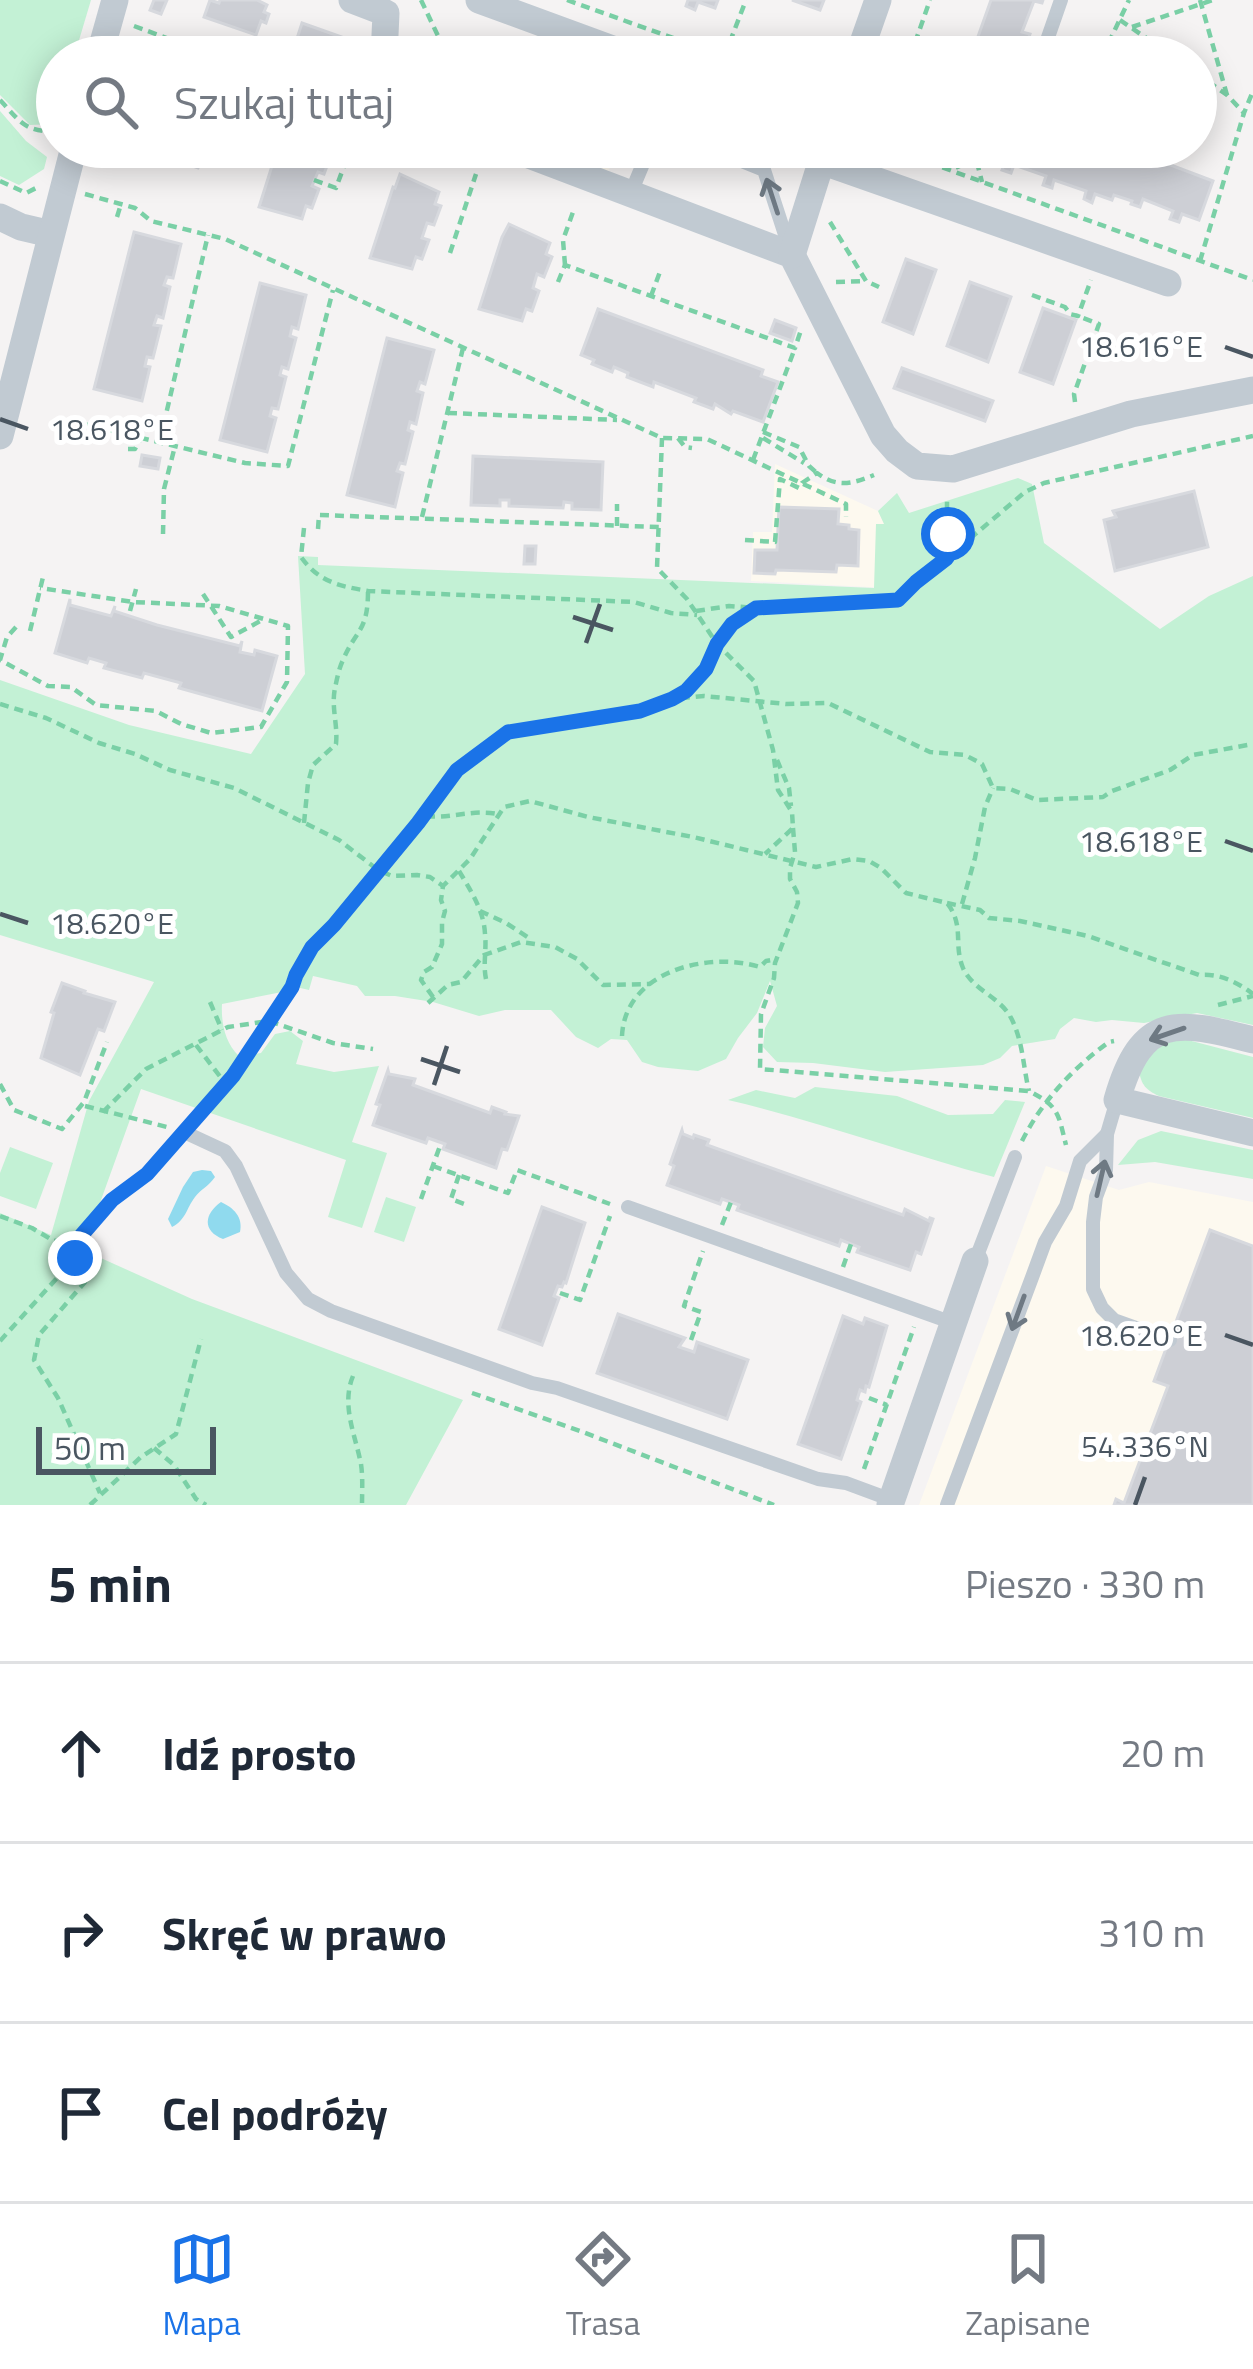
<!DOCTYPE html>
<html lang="pl">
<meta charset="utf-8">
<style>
body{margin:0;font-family:"Titillium Web",sans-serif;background:#f2f2f3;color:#1f2937}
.scale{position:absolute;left:36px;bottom:30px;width:180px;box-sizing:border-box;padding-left:12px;border:6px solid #4a5661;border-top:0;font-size:33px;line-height:42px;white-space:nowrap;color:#4a5661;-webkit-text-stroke:9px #fff;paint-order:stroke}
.stop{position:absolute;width:36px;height:36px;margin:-27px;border:9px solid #1a73e8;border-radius:50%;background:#fff}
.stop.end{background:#1a73e8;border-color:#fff;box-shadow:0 3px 12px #0008}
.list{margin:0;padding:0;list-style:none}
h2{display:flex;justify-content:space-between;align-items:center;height:156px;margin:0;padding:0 48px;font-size:51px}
h2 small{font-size:39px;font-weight:400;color:#747a83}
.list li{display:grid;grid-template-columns:78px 1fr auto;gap:36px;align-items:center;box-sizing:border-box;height:180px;padding:0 48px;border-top:3px solid #e0e1e3}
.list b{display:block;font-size:45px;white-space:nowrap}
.list em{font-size:39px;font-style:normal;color:#747a83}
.icon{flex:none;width:66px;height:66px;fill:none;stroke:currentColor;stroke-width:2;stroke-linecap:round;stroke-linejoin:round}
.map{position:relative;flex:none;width:1253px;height:1505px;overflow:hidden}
.search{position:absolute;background:#fff;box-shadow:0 6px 30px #0003;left:36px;right:36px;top:36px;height:132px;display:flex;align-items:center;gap:30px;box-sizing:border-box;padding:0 42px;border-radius:66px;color:#747a83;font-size:45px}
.sheet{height:696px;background:#fff}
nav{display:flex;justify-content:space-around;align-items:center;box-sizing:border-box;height:168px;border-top:3px solid #e0e1e3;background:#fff;font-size:33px;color:#747a83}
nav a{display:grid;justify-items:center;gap:6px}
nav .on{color:#1a73e8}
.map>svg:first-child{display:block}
</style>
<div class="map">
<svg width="1253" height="1505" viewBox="0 0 1253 1505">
<rect width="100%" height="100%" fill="#f5f3f3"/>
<g fill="#fdf9ef">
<path d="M537 147H617L607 175Z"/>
<path d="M775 464 878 511 909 574 908 589 751 581 753 532H772Z"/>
<path d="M1046 1166 1119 1190 1149 1182 1253 1202V1505H919Z"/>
</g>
<g fill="#c3f1d5">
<path d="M0 0H91L74 57H57V112L53 124 30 125 0 95Z"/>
<path d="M0 111 26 141 47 157 44 169 19 185 0 176Z"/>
<path d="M1018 478 1032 484 1044 543 1160 629 1209 596 1253 576V1025L1197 1013 1144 1023 1112 1020 1096 1022 1074 1018 1060 1029 1055 1039 1012 1046 1000 1058 983 1065 885 1072 813 1063 777 1062 763 1047 765 1028 777 1006 770 981 757 1013 738 1038 726 1059 698 1071 658 1067 642 1062 627 1040 611 1039 598 1048 576 1037 551 1010H505L479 1016 433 1002 395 996H365L357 986 313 976 309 990 296 987 293 979 282 992 222 1004C221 1023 225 1043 239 1056L261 1053 275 1034 290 1031 303 1041 296 1064 334 1072 379 1066 352 1142 387 1153 362 1228 328 1217 346 1160 141 1089 83 1250 192 1299 463 1400 406 1505H0V1213L51 1235 89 1101 154 982 0 935V680L129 725 251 754 305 674 298 556 318 557V565L874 588 876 524H884L878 511 897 493 909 513Z"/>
<path d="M1184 1039 1253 1057V1118L1159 1096C1146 1090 1141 1085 1139 1070L1160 1044Z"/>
<path d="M815 1087 897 1096 948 1115 993 1114 1005 1100 1025 1102 994 1177C904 1153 818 1121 728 1100L756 1090 795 1098Z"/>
<path d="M1161 1131 1253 1150V1179L1155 1162 1118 1165 1138 1140Z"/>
<path d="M10 1147 53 1163 36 1209 0 1196V1173Z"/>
<path d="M386 1197 416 1207 404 1242 374 1232Z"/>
</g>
<g fill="#90daee">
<path d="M202 1170 211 1171 215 1177C209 1186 201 1189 195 1197 186 1209 186 1220 172 1227L168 1219 183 1187 193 1172Z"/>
<path d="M221 1202C234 1208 243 1217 240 1232L223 1239C202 1231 204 1214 221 1202Z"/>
</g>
<g fill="#cdcfd5" stroke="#d7d9de" stroke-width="3">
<path d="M154 0H167L161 14 150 10Z"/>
<path d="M210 0 219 3 220 0H257L267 5 264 12 269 14 266 23 261 21 256 35 204 17Z"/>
<path d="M688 0H718L715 8 698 2 695 10 686 6Z"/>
<path d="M792 0H824L820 10Z"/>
<path d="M991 0H1043L1042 3 1034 1 1022 32 1030 34 1026 46 1015 42 1009 57 968 55 971 44 975 45Z"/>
<path d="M302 23 347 39 340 57H291Z"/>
<path d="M147 147H205L209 149 198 168 171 158 172 154 164 152 163 155 147 149Z"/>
<path d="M278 147H327L325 153 331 155 324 174 318 172 312 186 319 189 312 208 306 206 302 219 259 207Z"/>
<path d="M982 147H1087L1127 161 1129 156 1145 162 1147 156 1213 181 1199 220 1182 214 1179 222 1170 219 1173 211 1143 199 1140 207 1131 204 1132 201 1114 195 1112 200 1095 194 1092 203 1084 199 1086 191 1054 180 1052 188 1043 185 1046 176 1014 165 1011 173 1002 170 1005 162 980 153Z"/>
<path d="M400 174 439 192 435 204 441 206 434 225 427 223 422 238 429 240 422 259 416 257 412 269 370 258 393 187 395 188Z"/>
<path d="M509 224 550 243 546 254 552 257 544 277 537 274 533 288 539 291 532 311 526 309 522 321 479 309 502 237Z"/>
<path d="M134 232 181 244 173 278 167 277 164 285 170 287 163 318 157 316 154 325 161 326 153 358 147 357 145 366 150 367 142 401 94 389Z"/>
<path d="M906 259 936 270 913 334 883 322Z"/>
<path d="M970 282 1011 297 988 362 947 346Z"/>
<path d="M260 283 306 295 298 329 292 327 290 336 296 338 288 369 282 367 280 375 286 377 278 409 272 408 270 416 276 418 267 452 220 440Z"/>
<path d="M1043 308 1076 320 1053 384 1020 372Z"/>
<path d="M598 309 763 370 761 376 778 382 763 422 733 411 731 414 715 404 713 409 694 402 696 398 654 382 653 387 627 377 628 373 614 367 612 372 592 364 594 360 581 355Z"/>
<path d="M775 320 796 328 792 341 770 333Z"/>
<path d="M387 338 434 350 425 384 420 382 417 391 423 393 416 424 410 422 408 430 413 432 405 464 400 463 397 471 403 473 395 507 347 495Z"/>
<path d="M902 368 993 401 985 421 894 388Z"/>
<path d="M142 455 160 458 158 469 140 466Z"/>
<path d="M473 456 603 462 601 510 572 509V503L564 502 563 508 509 506V500H500V506L471 505Z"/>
<path d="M1194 491 1208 547 1115 571 1104 520 1116 517 1113 511Z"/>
<path d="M779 507 839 509 838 524 849 525V529L859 530 858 566 837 565 836 572 776 570 775 574 754 573 755 550H777Z"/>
<path d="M525 546H536L535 564H524Z"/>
<path d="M70 599V605L111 616 115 606 114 611 157 625 240 646 242 641 240 652 254 655 255 650 277 656 262 711 179 688 181 683 144 673 142 678 104 668 106 663 89 658 87 663 55 653Z"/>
<path d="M62 983 85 991 84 993 115 1002 104 1031 98 1029 80 1075 41 1058 54 1013 51 1012Z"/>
<path d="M388 1070 389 1074 415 1079 413 1085 490 1113 492 1107 506 1112 505 1114 519 1116 507 1150 502 1149 496 1168 443 1149 445 1144 428 1138 426 1143 373 1125 380 1105 376 1104Z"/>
<path d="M682 1130 683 1134 693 1138 694 1135 709 1140 707 1145 903 1215 905 1209 929 1221 930 1218 933 1219 921 1254 916 1252 910 1270 857 1252 859 1247 841 1240 839 1246 737 1210 739 1205 722 1199 720 1204 667 1185 674 1166 670 1164Z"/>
<path d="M542 1207 585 1223 566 1283 564 1282 562 1287 558 1286 554 1296 559 1298 542 1345 499 1329Z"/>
<path d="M1210 1230 1253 1246V1505H1114L1116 1499 1124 1503 1168 1386 1154 1381Z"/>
<path d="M618 1314 685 1338 679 1347 694 1352 697 1342 748 1360 727 1419 597 1373Z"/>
<path d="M843 1316 863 1324 865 1318 887 1326 869 1387 866 1386 865 1392 860 1390 857 1400 861 1402 841 1459 798 1444Z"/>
</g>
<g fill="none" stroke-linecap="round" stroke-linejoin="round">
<g stroke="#7ad0a6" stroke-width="4.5" stroke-dasharray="9 6" stroke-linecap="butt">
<path d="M421 0 448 57"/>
<path d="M567 0 726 57"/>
<path d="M1200 0 1227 95"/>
<path d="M1120 20 1174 57"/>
<path d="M134 26 218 57"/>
<path d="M1132 27 1213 0"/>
<path d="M728 57 731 39 746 0"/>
<path d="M910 57 930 0"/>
<path d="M1102 57 1129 0"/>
<path d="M1196 73 1227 95 1244 113"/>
<path d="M0 100C19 120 24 132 54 131"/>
<path d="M886 147 1253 280"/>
<path d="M949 147 961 174"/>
<path d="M973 147 982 182"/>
<path d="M314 180 336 188 351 147"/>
<path d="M0 181 26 193 38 187"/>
<path d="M85 194 135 208 151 221 225 239 662 438 707 439 846 504V517"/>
<path d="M117 217 121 204"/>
<path d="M830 222 866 281 879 287"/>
<path d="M450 253 476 174"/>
<path d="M1200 261 1244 113 1253 91"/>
<path d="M565 265 563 240 573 212"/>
<path d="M558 282 565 265 795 348 801 330"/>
<path d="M836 282 866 281"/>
<path d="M1032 295 1065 307 1070 314 1078 316 1091 280"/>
<path d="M651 296 661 269"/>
<path d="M1075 402 1074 394 1099 324 1078 316"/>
<path d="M448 413 617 420"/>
<path d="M67 420 245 463 288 466 333 290"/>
<path d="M763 432 799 447 809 466 817 473"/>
<path d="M662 438 657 568 687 599 717 644 754 681 773 750 778 790 792 812 793 828 765 854"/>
<path d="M678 438 685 447 692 448"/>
<path d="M763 438 804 463"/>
<path d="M160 440 208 235"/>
<path d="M128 449H135L141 438"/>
<path d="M753 460 795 348"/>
<path d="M422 517 463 348"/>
<path d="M617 526V504"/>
<path d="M304 528 301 557C319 582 339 586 368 591L634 602 671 613 697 615"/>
<path d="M318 529 319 515 659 527"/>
<path d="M163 534 164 489 175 446"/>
<path d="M745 540 775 542 780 479 799 488 802 483 817 473C837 488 852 484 874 475"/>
<path d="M947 558 1025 492 1044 483 1253 436"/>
<path d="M203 594 231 637 264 619"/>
<path d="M130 611 136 589"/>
<path d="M696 611 729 606 756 608 899 600 916 582 947 558V497"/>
<path d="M16 627 7 637 0 660 48 686 71 687 96 705 156 711 181 724 211 733 261 727 287 682 288 626 219 606 133 602 40 588"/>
<path d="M30 631 44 573"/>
<path d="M677 696C710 677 708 649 731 626 738 619 748 614 756 608"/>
<path d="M0 704 46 718 99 743 135 754 170 770 234 788 339 840 378 870 392 876 417 875 430 877 443 886"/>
<path d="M777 760 789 788 791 806"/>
<path d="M426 816C450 819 472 809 497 814"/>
<path d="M304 823 308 783 313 765 336 744C338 724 331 708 335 688 337 679 339 668 343 660 356 629 368 632 368 591"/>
<path d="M793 828 795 852 790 868V879L797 892 798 903 775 963 774 978 761 1014 760 1069 1029 1091C1060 1107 1058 1114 1066 1145"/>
<path d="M459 871C471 891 484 911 485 934 487 951 482 966 487 983"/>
<path d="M947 903 980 910 989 918 1020 921 1088 936 1199 975C1219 973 1237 982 1253 994"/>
<path d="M962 904 975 858 985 807 993 788"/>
<path d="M480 911 506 923 532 940"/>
<path d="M433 997 421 980 424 972 432 967 442 944V922L445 911 441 900 443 886 470 859 504 807 530 801 588 817 693 837 816 867 853 859 869 861 881 868 906 893 947 903C965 926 953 944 963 968 972 989 999 997 1010 1016 1023 1039 1023 1067 1029 1091"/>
<path d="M210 1002 222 1030"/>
<path d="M428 1003 448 985 461 982 484 955 521 942 555 947 577 959 603 985 650 984"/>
<path d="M1218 1005 1253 996"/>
<path d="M622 1036C625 971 708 951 760 967L766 961 777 959"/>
<path d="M196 1045 225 1083"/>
<path d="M0 1084 14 1110 62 1129 84 1102 107 1042"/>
<path d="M85 1106 167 1127"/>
<path d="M103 1112 146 1069 228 1027 269 1021 333 1043 373 1049"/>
<path d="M197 1116 247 1057 292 987 295 975 312 947 334 925 418 823 457 770 508 732 640 711 672 699 704 696 786 704 828 703 930 752 965 755 982 764 993 788 1010 789 1037 800 1103 797 1112 791 1170 770 1193 755 1253 744"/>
<path d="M1022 1141C1042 1101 1073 1068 1109 1042L1114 1041"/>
<path d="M433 1166 508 1193 517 1170 610 1204"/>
<path d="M459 1175 451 1199 467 1205"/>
<path d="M421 1199 441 1143"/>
<path d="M0 1216 32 1228 54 1241 80 1237"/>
<path d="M722 1225 731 1202"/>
<path d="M73 1253 84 1274 85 1282 39 1335 34 1360 58 1398 100 1493"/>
<path d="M843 1267 851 1244"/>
<path d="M560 1293 580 1300 610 1216"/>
<path d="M691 1340 701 1312 684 1306 703 1251"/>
<path d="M0 1341 66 1268 80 1237 113 1200 147 1174 174 1143"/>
<path d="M353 1376C341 1405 355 1434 361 1464 363 1478 362 1492 362 1505"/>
<path d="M472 1393 580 1431 774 1505"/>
<path d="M869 1398 887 1405"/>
<path d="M154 1448 174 1465 196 1499 206 1505"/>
<path d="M864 1469 914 1327"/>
<path d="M90 1505 141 1457 176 1434 201 1339"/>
</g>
<g stroke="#c1cad2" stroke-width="14">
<path d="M1045 46 1061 0"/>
<path d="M707 147 764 170 790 250"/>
<path d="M630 195 650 147"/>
<path d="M1117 1100 1107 1134 1106 1170 1096 1197 1093 1222V1289L1102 1308 1114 1320 1170 1340"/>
<path d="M184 1132 225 1151 236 1166 286 1273 308 1299 331 1311 532 1383 557 1388 818 1479 846 1483 892 1500"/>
<path d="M628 1207 953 1323"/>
<path d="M975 1261 1015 1157"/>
<path d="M947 1505 1034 1272 1045 1242 1066 1206 1080 1161 1107 1134"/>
</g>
<g stroke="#c1cad2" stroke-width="27">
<path d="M352 0 386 13 384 57"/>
<path d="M479 0 634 57"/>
<path d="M99 57 115 0"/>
<path d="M858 57 878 0"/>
<path d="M508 147 792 255 883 435 897 451 917 466 953 469 1131 414 1253 390"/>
<path d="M821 161 1168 283"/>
<path d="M0 217 21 227 51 234"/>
<path d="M792 255 826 147"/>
<path d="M0 436 74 147"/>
<path d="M1253 1040C1176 1020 1142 1013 1117 1100L1253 1133"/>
<path d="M890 1505 975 1261"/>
</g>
</g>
<defs><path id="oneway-shaft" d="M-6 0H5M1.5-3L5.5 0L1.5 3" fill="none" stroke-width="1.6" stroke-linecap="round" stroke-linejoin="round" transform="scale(3)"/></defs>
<g stroke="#6e7983">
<use href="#oneway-shaft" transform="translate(772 196) rotate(-108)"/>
<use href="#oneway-shaft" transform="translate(1167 1034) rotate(161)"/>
<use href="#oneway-shaft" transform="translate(1101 1178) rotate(-77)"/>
<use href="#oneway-shaft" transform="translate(1018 1313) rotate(110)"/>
</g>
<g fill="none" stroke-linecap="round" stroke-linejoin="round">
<path stroke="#1a73e8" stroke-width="15" d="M75 1258 73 1253 80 1237 112 1200 147 1174 233 1076 292 987 296 975 312 947 334 925 418 823 457 770 508 732 640 711 672 699 686 691 706 669 717 644 732 624 756 608 898 600 916 582 947 558 948 534"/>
</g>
<path fill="none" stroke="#4a5661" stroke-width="4.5" d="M1225 347 1253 357M0 419 28 429M573 617 613 630M586 643 600 604M1225 841 1253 851M0 914 28 923M421 1059 460 1072M434 1085 447 1046M1225 1335 1253 1345M1135 1505 1145 1477"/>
<g font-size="30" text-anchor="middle" fill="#4a5661" stroke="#fff" stroke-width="10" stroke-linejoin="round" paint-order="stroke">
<text x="1141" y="357">18.616°E</text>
<text x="112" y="440">18.618°E</text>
<text x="1141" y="852">18.618°E</text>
<text x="112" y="934">18.620°E</text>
<text x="1141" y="1346">18.620°E</text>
<text x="1145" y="1457">54.336°N</text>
</g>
</svg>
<div class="scale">50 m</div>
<div class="stop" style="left:948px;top:534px"></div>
<div class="stop end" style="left:75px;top:1258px"></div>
<div class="search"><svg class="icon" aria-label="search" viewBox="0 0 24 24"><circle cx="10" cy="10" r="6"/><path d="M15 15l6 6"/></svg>Szukaj tutaj</div>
</div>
<section class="sheet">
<h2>5 min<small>Pieszo · 330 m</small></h2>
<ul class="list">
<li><svg class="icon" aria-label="ahead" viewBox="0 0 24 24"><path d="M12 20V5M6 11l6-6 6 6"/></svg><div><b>Idź prosto</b></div><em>20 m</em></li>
<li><svg class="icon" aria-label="right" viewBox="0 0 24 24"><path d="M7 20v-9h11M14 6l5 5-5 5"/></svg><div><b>Skręć w prawo</b></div><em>310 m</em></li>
<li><svg class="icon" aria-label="arrive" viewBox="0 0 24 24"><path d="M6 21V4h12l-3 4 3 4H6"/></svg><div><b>Cel podróży</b></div></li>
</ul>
</section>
<nav>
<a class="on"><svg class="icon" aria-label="map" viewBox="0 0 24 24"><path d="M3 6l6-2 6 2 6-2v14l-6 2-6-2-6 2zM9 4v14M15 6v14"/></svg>Mapa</a>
<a><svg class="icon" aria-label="directions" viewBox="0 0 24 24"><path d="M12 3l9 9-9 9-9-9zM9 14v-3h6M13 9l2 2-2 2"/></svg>Trasa</a>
<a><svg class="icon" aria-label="saved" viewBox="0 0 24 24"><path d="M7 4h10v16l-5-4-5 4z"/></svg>Zapisane</a>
</nav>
